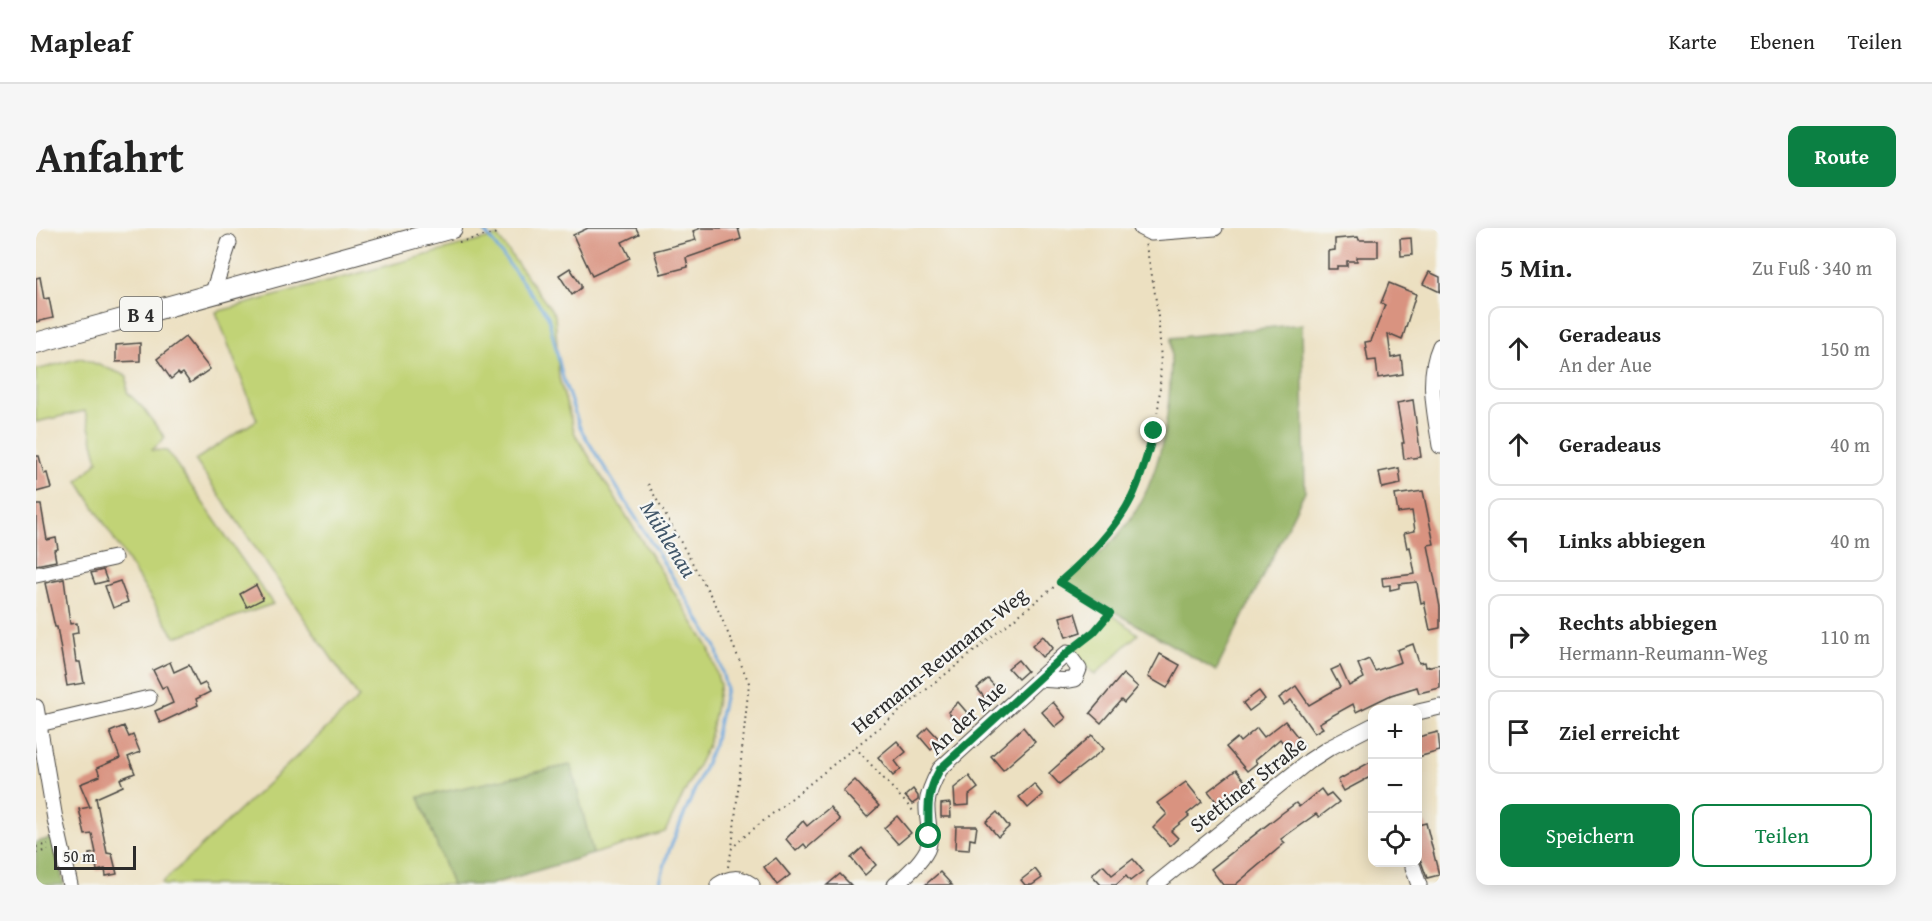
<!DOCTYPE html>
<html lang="de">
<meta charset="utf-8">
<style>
body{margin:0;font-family:"Gentium Book Plus",serif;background:#f6f6f6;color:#222}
.controls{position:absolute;right:18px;bottom:18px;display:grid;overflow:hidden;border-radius:12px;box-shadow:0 3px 15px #0003}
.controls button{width:54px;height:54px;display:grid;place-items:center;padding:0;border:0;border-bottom:2px solid #e0e0e0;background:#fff;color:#222;font:30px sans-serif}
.scale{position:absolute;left:18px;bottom:15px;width:82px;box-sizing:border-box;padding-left:6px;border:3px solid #2b2b2b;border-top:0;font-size:16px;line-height:21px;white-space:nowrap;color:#2b2b2b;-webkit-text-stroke:4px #f6f6f2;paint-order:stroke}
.stop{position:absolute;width:18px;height:18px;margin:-14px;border:4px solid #0b8043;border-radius:50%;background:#fff}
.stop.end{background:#0b8043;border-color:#fff;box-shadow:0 2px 6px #0008}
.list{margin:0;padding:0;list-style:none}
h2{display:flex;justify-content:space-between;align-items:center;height:78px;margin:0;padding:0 24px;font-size:26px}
h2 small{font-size:20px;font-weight:400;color:#767676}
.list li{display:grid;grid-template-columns:39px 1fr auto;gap:18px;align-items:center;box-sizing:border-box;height:84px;margin:0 12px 12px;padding:0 12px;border:2px solid #e0e0e0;border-radius:12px}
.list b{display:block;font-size:22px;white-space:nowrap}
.list p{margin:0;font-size:20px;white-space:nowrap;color:#767676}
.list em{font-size:20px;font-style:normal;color:#767676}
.actions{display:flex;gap:12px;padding:18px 24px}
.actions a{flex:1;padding:14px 0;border:2px solid #0b8043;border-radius:12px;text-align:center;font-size:21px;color:#0b8043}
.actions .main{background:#0b8043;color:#fff}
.icon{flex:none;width:33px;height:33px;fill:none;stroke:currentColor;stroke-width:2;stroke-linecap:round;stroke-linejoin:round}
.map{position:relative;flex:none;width:1404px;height:657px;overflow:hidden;border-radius:12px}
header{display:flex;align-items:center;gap:36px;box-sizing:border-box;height:84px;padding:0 30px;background:#fff;border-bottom:2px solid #e0e0e0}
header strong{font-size:28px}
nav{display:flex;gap:33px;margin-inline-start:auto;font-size:21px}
.intro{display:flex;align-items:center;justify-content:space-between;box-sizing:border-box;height:144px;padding:0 36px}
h1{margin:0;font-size:42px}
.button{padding:15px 27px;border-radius:12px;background:#0b8043;color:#fff;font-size:21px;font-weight:700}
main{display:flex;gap:36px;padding:0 36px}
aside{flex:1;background:#fff;border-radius:12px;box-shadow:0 3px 15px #0003}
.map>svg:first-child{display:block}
</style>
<header>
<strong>Mapleaf</strong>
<nav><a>Karte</a><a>Ebenen</a><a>Teilen</a></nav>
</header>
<div class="intro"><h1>Anfahrt</h1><a class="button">Route</a></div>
<main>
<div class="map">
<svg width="1404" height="657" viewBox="0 0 1404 657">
<rect width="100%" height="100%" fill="#f6f6f2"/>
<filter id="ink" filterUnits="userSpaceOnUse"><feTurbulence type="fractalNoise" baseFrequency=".0167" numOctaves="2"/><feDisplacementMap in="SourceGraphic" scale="12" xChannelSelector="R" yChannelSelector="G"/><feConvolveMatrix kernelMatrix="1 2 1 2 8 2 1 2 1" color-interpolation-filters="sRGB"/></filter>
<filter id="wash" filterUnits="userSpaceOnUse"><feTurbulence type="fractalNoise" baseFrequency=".008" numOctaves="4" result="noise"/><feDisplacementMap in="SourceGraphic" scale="24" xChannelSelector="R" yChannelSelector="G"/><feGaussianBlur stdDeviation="1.35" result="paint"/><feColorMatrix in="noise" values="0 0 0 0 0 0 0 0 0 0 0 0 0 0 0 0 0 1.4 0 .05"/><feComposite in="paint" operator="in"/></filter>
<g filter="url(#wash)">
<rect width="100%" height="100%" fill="#ece0c1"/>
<g fill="#c1d376" stroke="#767f50" stroke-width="1.5">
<path d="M461 8 519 87 523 150 539 206 673 420 684 457 672 517 629 604 557 626 535 537 383 569 416 657H127L126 655 323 470 159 232 221 192 180 84Z"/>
<path d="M45 130 91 148V164L107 180 129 210 116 222 131 223 237 376 139 409 42 253 62 233 49 183 0 194V142Z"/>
<path d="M1077 387 1102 406 1059 447 1037 424Z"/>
</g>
<g fill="#98b567" stroke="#627049" stroke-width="1.5">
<path d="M1266 96 1269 263 1180 443 1029 355C1048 340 1067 324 1083 306 1129 253 1136 176 1135 110Z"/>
<path d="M535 537 557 626 453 657H416L383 569Z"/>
<path d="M17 610 28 657H0V614Z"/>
</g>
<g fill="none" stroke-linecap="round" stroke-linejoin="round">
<path stroke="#6aa6db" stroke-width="3" d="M446 0 512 88 527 150 544 200 680 419 690 460 678 516 632 625 623 657"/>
</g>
<g id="blocks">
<g fill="#d99380">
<path d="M552 0H600L603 6 586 14 594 30 556 48 537 7Z"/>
<path d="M665 0H702L705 11 650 30 652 39 625 46 618 23 660 12 657 3Z"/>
<path d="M1322 9 1323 12H1342V29H1321V33H1311V38H1301V41H1292V23L1299 22V11Z"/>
<path d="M1375 10 1376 27 1365 28 1364 11Z"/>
<path d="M534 40 545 57V60L536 67 523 47Z"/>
<path d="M1393 44 1404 49V64L1387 56Z"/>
<path d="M4 49 8 71 13 70 17 90 0 94V50Z"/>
<path d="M1353 55 1380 66 1366 112 1352 106 1355 130 1365 128 1367 146 1342 150 1340 132 1332 133 1329 114 1335 113 1349 77 1345 75Z"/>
<path d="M149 109 174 141 154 155 147 145 144 147 142 145 135 151 121 131Z"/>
<path d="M104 115V133L80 134V117Z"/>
<path d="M1377 172 1385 229 1368 231 1366 215H1368L1361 175Z"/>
<path d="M0 228H3L8 246 11 245 15 260 0 264Z"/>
<path d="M1363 240 1365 256 1346 260 1343 244Z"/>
<path d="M1387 263 1398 316 1392 317 1404 379V400L1394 402 1388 374 1385 375 1381 354 1363 356V360L1354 362V357L1347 358 1346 350 1379 346 1374 319 1371 320 1368 305 1379 303 1376 283 1362 285 1359 267Z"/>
<path d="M0 277H5L11 312 20 310 22 321 18 322 20 333 0 337Z"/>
<path d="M67 342 71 353 59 356 55 345Z"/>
<path d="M28 351 34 396 41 395 42 405 36 406 40 434H44L48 455 31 458 21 399H19L9 355Z"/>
<path d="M84 353 92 374 77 380 69 358Z"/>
<path d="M220 357 227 371 211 379 204 366Z"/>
<path d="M1039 385 1045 404 1030 409 1024 389Z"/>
<path d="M1007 408 1017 420 1006 429 996 418Z"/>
<path d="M1377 416 1383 435 1389 434 1390 439 1404 436V460L1383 465 1381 459 1355 467 1320 484 1317 476 1283 495 1287 500 1278 505 1255 472 1248 477 1243 470 1260 458 1273 477 1304 459 1295 442 1304 438 1313 458 1328 450 1322 436 1333 431 1339 443 1365 434 1361 422Z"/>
<path d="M1124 426 1144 437 1131 460 1112 449Z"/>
<path d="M982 432 991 443 982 451 972 440Z"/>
<path d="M134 434 138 444 153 437 163 458 169 455 174 464 160 471 162 477 124 495 119 483 137 475 130 458 126 460 117 442Z"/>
<path d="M1087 446 1102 459 1088 475 1085 472 1065 495 1054 485Z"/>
<path d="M952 451 963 463 951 473 941 460Z"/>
<path d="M1223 463 1229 471 1213 483 1207 475Z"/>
<path d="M922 474 934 488 924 497 912 484Z"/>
<path d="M1017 474 1030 490 1019 499 1006 484Z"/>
<path d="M1249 493 1268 517H1263L1254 524 1244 511 1219 532 1221 535 1211 543 1190 519 1201 510 1204 514 1221 500 1228 509Z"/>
<path d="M88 498 93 509 97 507 104 524 92 529 99 545 84 551 87 558 60 570 71 625 76 626 81 646 70 648 69 641 61 643 60 635 55 636 53 626 60 625 56 606 49 607 43 581 54 579 44 556 64 548 61 540 84 530 74 504Z"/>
<path d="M892 499 905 513 895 522 883 508Z"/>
<path d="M987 499 999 514 967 542 955 528Z"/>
<path d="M1402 504 1404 523 1382 529V509Z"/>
<path d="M1056 507 1068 521 1023 556 1013 545Z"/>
<path d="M861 513 870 524 859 533 865 541 857 548 842 529Z"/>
<path d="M1336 533V548L1308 563 1302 552Z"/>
<path d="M1200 542 1212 557 1203 565 1201 562 1183 577 1172 563Z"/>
<path d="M933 548 942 560 933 567V577L919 578 918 560Z"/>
<path d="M819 552 843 578 831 589 807 563Z"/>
<path d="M1150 554 1166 574 1151 586 1153 588 1135 603 1142 610 1134 618 1117 600 1131 586 1121 575Z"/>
<path d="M998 556 1007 567 992 580 983 569Z"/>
<path d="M877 561 882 568V572L876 576 869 568Z"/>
<path d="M1285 561 1290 568 1295 565 1303 574 1283 589 1280 586 1245 611 1249 615 1199 657H1187L1175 641 1245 586 1260 575 1263 579Z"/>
<path d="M914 575 915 589H905V576Z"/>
<path d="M794 579 804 592 771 620 768 616 760 623 750 611 767 593 771 598Z"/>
<path d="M961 584 973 599 962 609 950 594Z"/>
<path d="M861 588 875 605 862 616 848 600Z"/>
<path d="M1390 595 1403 647 1391 650 1382 625V597Z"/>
<path d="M920 598H941L939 612 934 611 933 622 919 621Z"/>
<path d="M826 620 840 637 829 647 815 630Z"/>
<path d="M740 630 754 647 741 657 728 639Z"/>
<path d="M1097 631 1107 643 1094 653 1090 648 1080 657H1065L1056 647 1067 637 1076 647Z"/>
<path d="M999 641 1006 650 996 657H989L985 652Z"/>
<path d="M904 644 916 657H889Z"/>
<path d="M804 646 815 657H791Z"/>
</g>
</g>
</g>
<g filter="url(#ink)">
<use href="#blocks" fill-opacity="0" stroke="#484642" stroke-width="1.5"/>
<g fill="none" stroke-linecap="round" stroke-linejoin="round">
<g stroke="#484642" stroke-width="17">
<g id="minor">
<path d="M1105 0 1115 5 1179 0"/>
<path d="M176 67 193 15"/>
<path d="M1404 118C1390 150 1399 184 1404 218"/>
<path d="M0 347 78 330"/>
<path d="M0 479 19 591 34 657"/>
<path d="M1382 484 1404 479"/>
<path d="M3 496 113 470"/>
<path d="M1377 639 1383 657"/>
<path d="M682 657C694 649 703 648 716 657"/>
<path d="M859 657C869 649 885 634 891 622 897 608 890 591 891 576 892 564 898 552 904 541L1031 425 1043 441 1039 451C1025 455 1017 450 1002 452"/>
<path d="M1119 657 1273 533 1293 520 1336 498"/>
</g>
</g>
<g stroke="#484642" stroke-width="22">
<path id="major" d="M0 115 416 0"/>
</g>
<g stroke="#484642" stroke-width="2" stroke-dasharray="1.5 4.5" stroke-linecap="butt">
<path d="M423 14 461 5"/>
<path d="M612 256 680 377 713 455 696 620"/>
<path d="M1024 354 1074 385 1058 404 1041 418"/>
<path d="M819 519 879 585"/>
<path d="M0 619 12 616"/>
<path d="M0 625 12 622"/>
<path d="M692 639 696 620 710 607 1024 354C1043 336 1063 319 1078 298 1137 217 1131 107 1109 15"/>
</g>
<use href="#minor" stroke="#fff" stroke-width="15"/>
<use href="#major" stroke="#fff" stroke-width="20"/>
</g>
</g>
<g fill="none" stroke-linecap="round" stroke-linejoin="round" filter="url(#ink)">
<path stroke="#0b8043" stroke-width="8" d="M893 608C892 581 890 566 904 541L1031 425 1058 404 1074 385 1024 354C1052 329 1079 303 1096 269 1106 248 1112 225 1118 203"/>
</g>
<g text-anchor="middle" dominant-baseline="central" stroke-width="4.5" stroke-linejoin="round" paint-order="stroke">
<rect fill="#f6f6f2" stroke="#686867" stroke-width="1.5" x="84" y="69" width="42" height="34" rx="4.5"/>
<g font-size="20" font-weight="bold" fill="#2b2b2b">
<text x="105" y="86">B 4</text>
</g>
<g font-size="21" fill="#2b2b2b" stroke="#f6f6f2">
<text transform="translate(903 432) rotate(-39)">Hermann-Reumann-Weg</text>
<text transform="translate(931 489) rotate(-43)">An der Aue</text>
<text transform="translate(1212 556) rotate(-38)">Stettiner Straße</text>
</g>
<g font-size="22" font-style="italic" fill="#415669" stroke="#f6f6f2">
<text transform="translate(633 311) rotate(58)">Mühlenau</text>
</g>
</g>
</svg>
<div class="controls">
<button>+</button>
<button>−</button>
<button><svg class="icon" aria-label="locate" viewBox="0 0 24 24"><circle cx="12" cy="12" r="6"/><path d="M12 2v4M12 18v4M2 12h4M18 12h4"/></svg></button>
</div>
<div class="scale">50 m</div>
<div class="stop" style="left:893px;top:608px"></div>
<div class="stop end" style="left:1118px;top:203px"></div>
</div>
<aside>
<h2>5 Min.<small>Zu Fuß · 340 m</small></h2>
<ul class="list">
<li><svg class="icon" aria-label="ahead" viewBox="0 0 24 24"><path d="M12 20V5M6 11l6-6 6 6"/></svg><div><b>Geradeaus</b><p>An der Aue</p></div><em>150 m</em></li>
<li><svg class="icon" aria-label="ahead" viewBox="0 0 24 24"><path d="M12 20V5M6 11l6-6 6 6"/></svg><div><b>Geradeaus</b></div><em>40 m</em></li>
<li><svg class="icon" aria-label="left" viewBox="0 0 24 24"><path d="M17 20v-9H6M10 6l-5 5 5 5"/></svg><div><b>Links abbiegen</b></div><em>40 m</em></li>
<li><svg class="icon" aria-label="right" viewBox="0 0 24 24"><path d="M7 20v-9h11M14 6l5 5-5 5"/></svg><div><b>Rechts abbiegen</b><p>Hermann-Reumann-Weg</p></div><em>110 m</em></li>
<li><svg class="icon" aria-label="arrive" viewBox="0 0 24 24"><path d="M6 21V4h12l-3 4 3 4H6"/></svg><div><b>Ziel erreicht</b></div></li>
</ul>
<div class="actions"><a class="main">Speichern</a><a>Teilen</a></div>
</aside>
</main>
